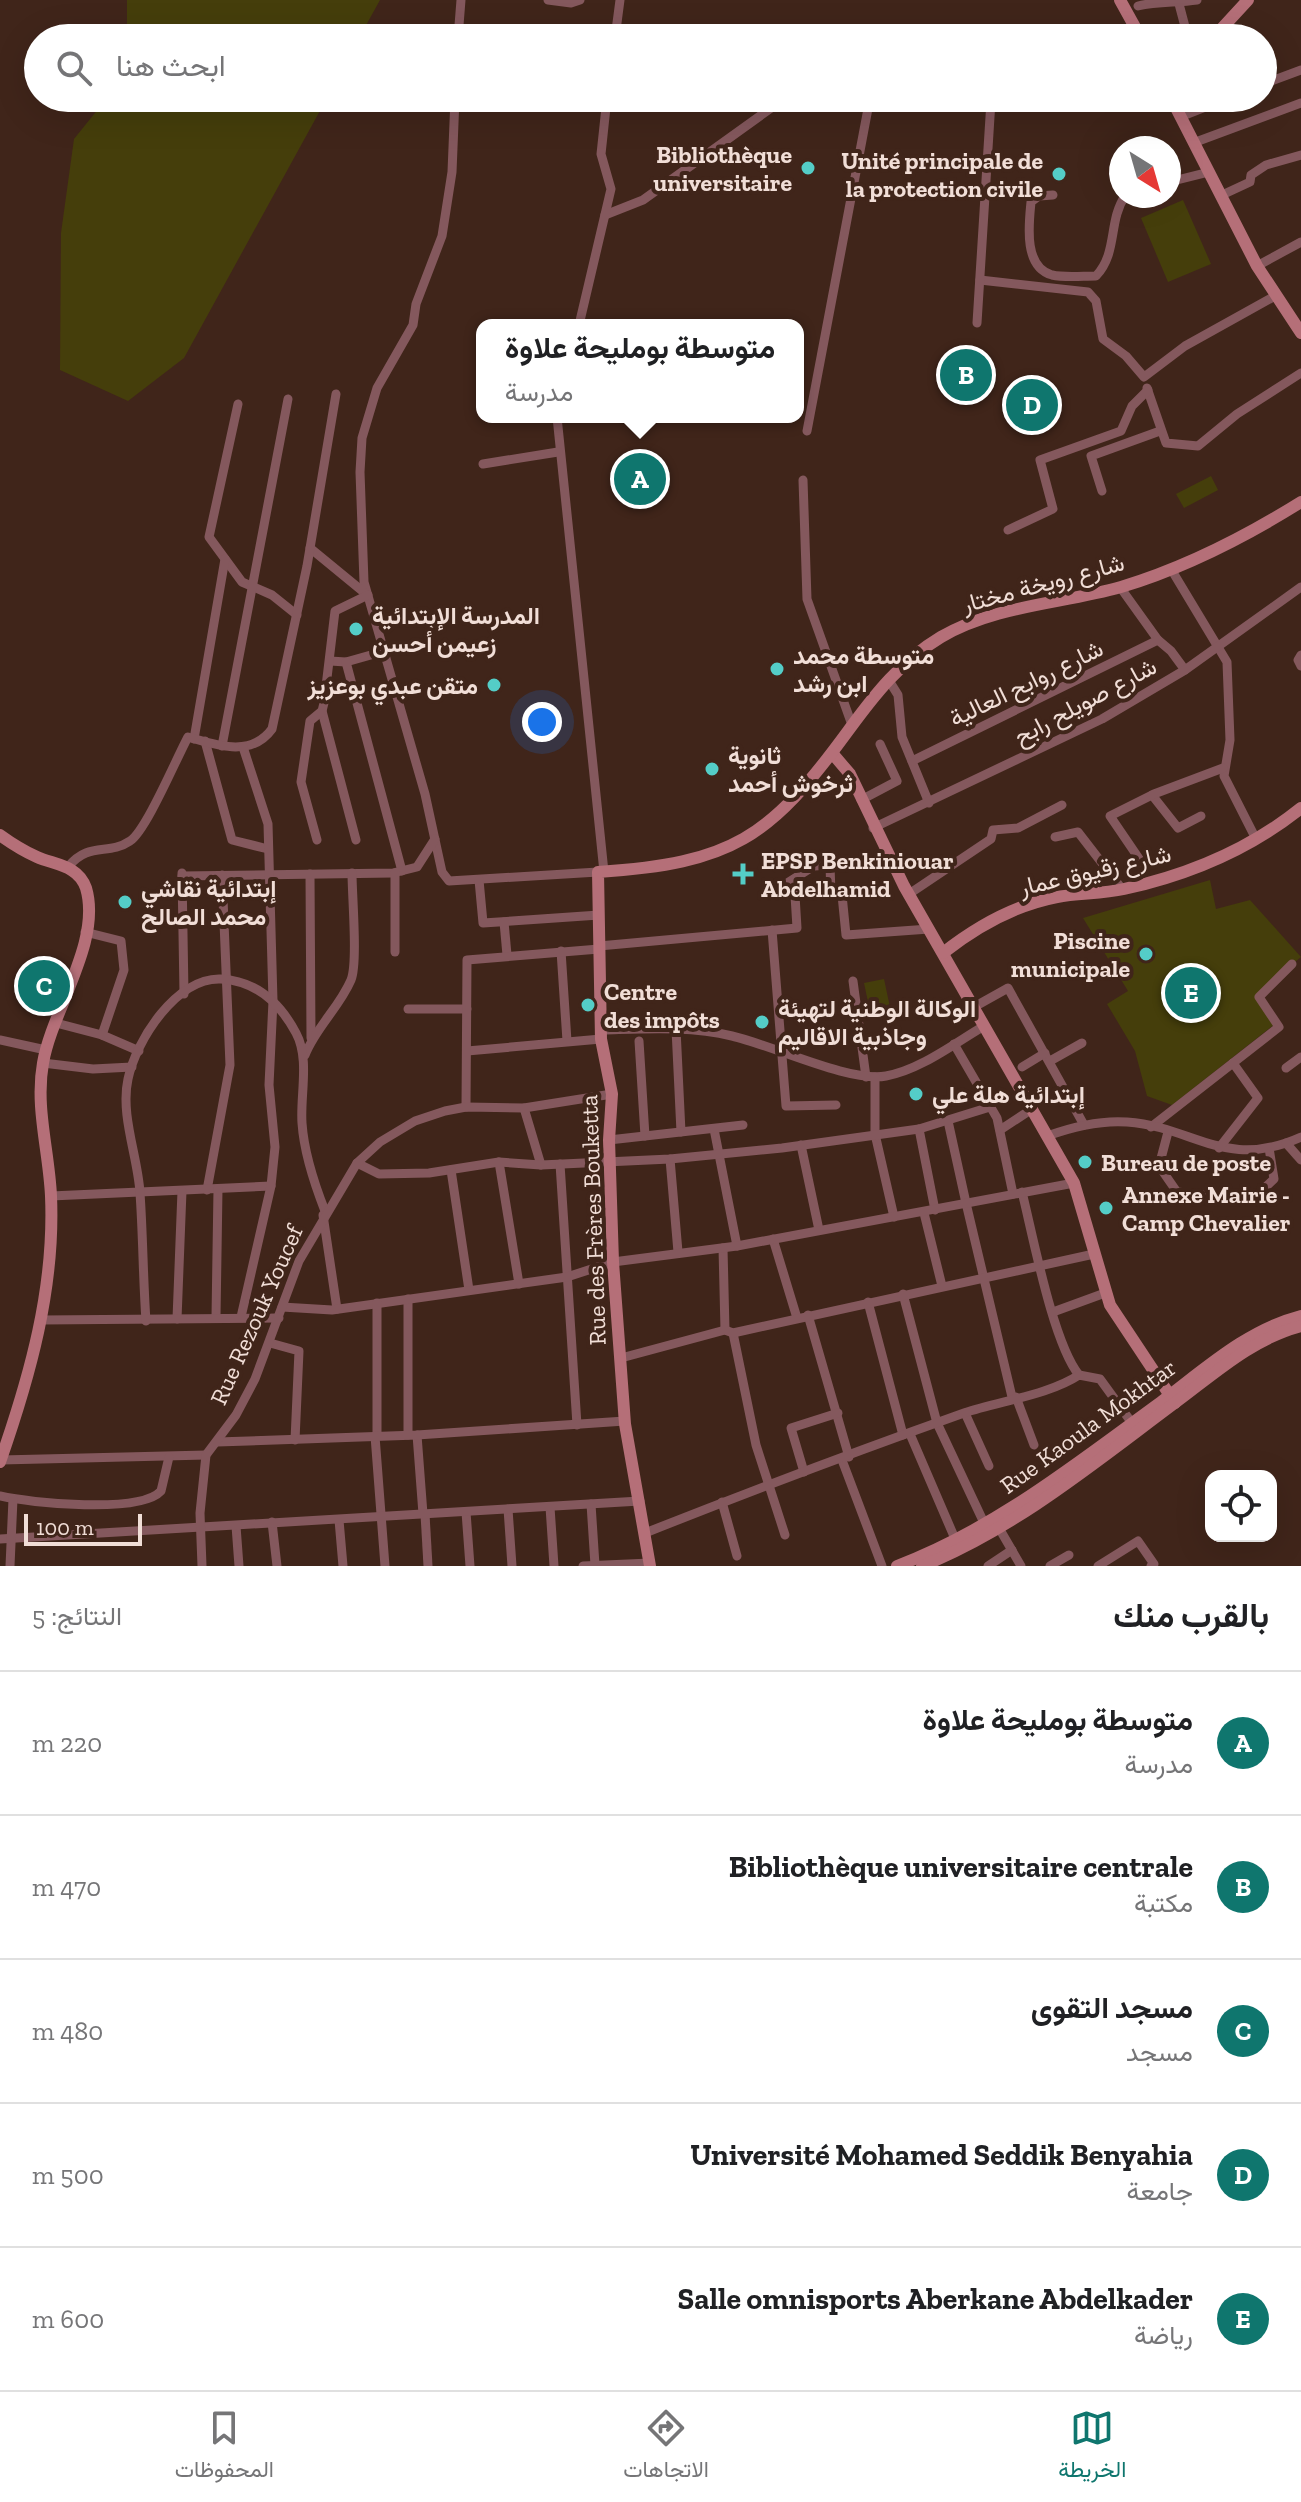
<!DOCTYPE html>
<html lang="ar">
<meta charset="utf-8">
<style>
body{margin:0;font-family:"Zilla Slab",Vazirmatn,serif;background:#f2f2f2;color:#202124;direction:rtl}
.controls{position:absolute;right:24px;bottom:24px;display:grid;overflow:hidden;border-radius:16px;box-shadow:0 8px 32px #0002}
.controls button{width:72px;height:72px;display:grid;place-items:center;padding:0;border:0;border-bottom:2px solid #e0e0e0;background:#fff;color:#202124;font:40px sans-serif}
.compass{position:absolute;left:1109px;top:136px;width:72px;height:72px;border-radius:50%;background:#fff;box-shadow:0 8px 32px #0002;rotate:143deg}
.scale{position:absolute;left:24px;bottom:20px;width:118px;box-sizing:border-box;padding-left:8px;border:4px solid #f1ded7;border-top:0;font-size:22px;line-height:28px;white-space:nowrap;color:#f1ded7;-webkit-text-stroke:6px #40251a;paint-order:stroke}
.you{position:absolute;left:542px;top:722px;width:28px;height:28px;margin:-20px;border:6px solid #fff;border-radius:50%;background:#1a73e8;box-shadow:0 0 0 12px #1a73e833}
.badge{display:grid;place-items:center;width:52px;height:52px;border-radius:50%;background:#0f766e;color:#fff;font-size:26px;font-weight:700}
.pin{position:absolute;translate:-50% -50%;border:4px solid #fff;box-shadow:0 2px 8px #0006}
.popup{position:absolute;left:476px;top:319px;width:328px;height:104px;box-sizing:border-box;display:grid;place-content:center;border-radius:16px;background:#fff;filter:drop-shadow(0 2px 6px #0005);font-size:26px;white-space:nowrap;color:#757577}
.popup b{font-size:30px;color:#202124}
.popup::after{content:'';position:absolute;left:50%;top:100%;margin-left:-16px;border:16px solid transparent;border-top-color:#fff}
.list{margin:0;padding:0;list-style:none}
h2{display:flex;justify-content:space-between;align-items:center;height:104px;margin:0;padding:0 32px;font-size:34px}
h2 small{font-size:26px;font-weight:400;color:#757577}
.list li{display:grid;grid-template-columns:52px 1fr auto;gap:24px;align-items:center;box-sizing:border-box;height:144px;padding:0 32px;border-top:2px solid #e0e0e0}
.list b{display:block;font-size:30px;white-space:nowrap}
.list p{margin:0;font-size:26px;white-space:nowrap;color:#757577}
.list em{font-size:26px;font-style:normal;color:#757577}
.icon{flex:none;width:44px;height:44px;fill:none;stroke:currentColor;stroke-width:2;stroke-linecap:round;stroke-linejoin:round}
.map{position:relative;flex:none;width:1301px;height:1566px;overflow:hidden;direction:ltr}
.search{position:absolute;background:#fff;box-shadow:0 8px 32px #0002;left:24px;right:24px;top:24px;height:88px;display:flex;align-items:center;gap:20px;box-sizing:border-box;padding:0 28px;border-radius:44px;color:#757577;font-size:30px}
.sheet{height:824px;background:#fff}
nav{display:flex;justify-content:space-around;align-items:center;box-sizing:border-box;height:112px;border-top:2px solid #e0e0e0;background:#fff;font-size:22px;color:#757577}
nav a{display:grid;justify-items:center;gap:4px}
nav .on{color:#0f766e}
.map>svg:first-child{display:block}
</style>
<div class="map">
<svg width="1301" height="1566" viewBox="0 0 1301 1566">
<rect width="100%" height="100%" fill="#40251a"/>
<g fill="#453e0b">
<path d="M127 0H380L359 38H127Z"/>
<path d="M107 98H327L184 358 128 401 60 370 61 233 74 139Z"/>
<path d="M1183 200 1211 264 1168 282 1141 218Z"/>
<path d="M1211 476 1218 490 1184 508 1176 494Z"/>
<path d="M1210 880 1216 909 1250 900 1301 957 1255 995 1276 1023 1172 1105 1147 1096 1135 1051 1107 1004 1128 991 1083 918Z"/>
<path d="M884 979 891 1012 871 1016 864 983Z"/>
</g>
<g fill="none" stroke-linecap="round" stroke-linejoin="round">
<g stroke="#84585d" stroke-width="9">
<path d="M548 0 571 3 580 0"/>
<path d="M1178 0 1188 38"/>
<path d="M1138 6C1158 1 1176 3 1197 0"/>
<path d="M1225 27 1233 38"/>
<path d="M458 38 461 0"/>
<path d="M615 38 620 0"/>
<path d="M1263 84 1301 70"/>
<path d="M455 98 452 172 442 236 416 304 413 325 377 388 362 438 360 472 364 582 425 794 442 872 449 881 598 872"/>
<path d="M956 98 1065 106 1104 98"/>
<path d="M1180 117 1228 98"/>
<path d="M1193 143 1301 103"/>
<path d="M1169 182 1209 172"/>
<path d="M1053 195 1039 196 1031 202C1029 223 1023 267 1052 275 1065 278 1082 276 1096 276 1118 253 1108 221 1125 196"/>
<path d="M1222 195 1250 182 1251 175 1266 165 1301 155"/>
<path d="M605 215 643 200 785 98"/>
<path d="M1257 266 1301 242"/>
<path d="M980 280 1088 292 1096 301 1103 339 1126 356 1144 377 1185 346 1275 296"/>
<path d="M977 323 991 101"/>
<path d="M579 325 611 189 601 154 607 98"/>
<path d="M1147 388 1166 443 1198 446 1237 414 1301 373"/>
<path d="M238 404 209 537 242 582 272 595 297 615"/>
<path d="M557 417 604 872"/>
<path d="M807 431 870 98"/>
<path d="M483 464 558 452"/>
<path d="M803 480 807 599 852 725"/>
<path d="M1102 491 1091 456 1160 431"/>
<path d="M1008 530 1053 509 1040 460 1121 431 1132 406 1148 390"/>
<path d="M310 548 366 594"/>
<path d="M1171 569 1227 662 1230 740 1224 776 1256 839"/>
<path d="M1120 587 1158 640 1171 651 1185 670"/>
<path d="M1301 655 1298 660 1301 666"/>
<path d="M330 661 346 662 385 651"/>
<path d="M346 662 402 871"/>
<path d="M888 679 898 695 902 737 929 803"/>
<path d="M322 711 356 840"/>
<path d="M194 739 225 559"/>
<path d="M205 741 232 840 268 849"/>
<path d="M222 746 288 399"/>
<path d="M912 761 1158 640"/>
<path d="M1152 795 1178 828 1201 816"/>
<path d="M861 800 897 781 880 744"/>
<path d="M873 828 1102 719 1185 670 1301 587"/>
<path d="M1055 837 1078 832 1122 889"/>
<path d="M317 840 301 782 310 721 322 711 324 703 335 611 368 595"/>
<path d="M1142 863 1110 816 1154 794 1223 768"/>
<path d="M830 865 831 895H842L846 935 929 929"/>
<path d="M68 867C89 841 108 856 130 841 146 831 177 757 188 737 216 745 251 758 272 729L307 566 336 394"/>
<path d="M182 873 184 994"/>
<path d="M310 874 311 1038"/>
<path d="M182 876 393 873 417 867 435 839"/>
<path d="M479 880 483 923 599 915"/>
<path d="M784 885 814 866 891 861"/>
<path d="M909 894 991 839 993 830 1018 828 1062 805"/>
<path d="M504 922 507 955"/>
<path d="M772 930 786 1106 836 1105"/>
<path d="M85 932 121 941 124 970 102 1035"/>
<path d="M599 946 797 928 794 879"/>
<path d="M561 951 567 1041"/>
<path d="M395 952V873"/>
<path d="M853 981 866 1077"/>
<path d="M974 1007 1008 988 1084 1125"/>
<path d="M408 1009H467"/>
<path d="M56 1023 102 1035 139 1051"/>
<path d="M676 1029 681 1132"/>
<path d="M602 1030C645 1029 690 1026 732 1036 772 1045 850 1083 886 1076 920 1070 955 1043 984 1026"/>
<path d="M0 1040 46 1050"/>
<path d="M639 1041 645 1136"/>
<path d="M954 1044 997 1118 1013 1194"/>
<path d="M467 1051 601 1039"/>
<path d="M305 1055C316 1027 339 1008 351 980 358 963 352 896 352 873"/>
<path d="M1050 1061 1082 1043"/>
<path d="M43 1063 93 1069 132 1067"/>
<path d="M1022 1067 1045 1053"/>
<path d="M1286 1068 1301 1057"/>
<path d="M875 1077V1134L894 1217"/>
<path d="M466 1107 467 960 599 949"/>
<path d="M524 1108 541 1165"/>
<path d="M948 1121 966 1203"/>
<path d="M1151 1127 1279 1027 1259 997 1292 964"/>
<path d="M714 1129 737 1246"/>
<path d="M919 1129 935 1210"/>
<path d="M1000 1130 1032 1109"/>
<path d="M1168 1132 1159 1166 1177 1192 1252 1200 1274 1179 1269 1148"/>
<path d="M1047 1136C1072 1127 1100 1120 1127 1122 1195 1127 1225 1171 1301 1137"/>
<path d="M609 1140 743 1125"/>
<path d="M1286 1143 1301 1160"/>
<path d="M801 1145 819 1230"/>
<path d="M1219 1148 1258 1098 1233 1063"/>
<path d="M670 1159 678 1252"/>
<path d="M499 1162 519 1284"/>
<path d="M357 1163 379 1174 429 1173 499 1162 541 1165 670 1159 782 1148 919 1129 990 1107"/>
<path d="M560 1164 577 1425"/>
<path d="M451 1170 469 1290"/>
<path d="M207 1190 230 1065 222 875"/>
<path d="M1022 1192C1033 1236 1053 1343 1079 1375"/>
<path d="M51 1196 271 1186"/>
<path d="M966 1203 1012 1397"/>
<path d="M924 1213 942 1286"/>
<path d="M323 1215 337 1309"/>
<path d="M773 1239 797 1318"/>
<path d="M723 1248 725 1330"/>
<path d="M903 1294 937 1423 985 1525"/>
<path d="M408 1299V1435"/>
<path d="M868 1302 903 1435"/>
<path d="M282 1307 332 1310 567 1277 613 1262 737 1246 1074 1183"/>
<path d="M1053 1312 1105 1293"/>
<path d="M808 1315 849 1457"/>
<path d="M216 1317 218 1189"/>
<path d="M241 1317 271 1186 275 1147 269 1085 273 1001 268 824 243 747"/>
<path d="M177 1319 182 1191"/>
<path d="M42 1320 279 1318"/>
<path d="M146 1321C143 1278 143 1236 140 1193 138 1157 120 1115 128 1079 136 1040 177 977 221 979 256 981 280 1003 296 1033 310 1059 300 1095 302 1123 304 1153 314 1183 325 1211"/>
<path d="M733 1333 756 1445 785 1535"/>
<path d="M270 1343 299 1351 295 1440"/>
<path d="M621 1358 725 1330 733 1333 1094 1254"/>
<path d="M1016 1397 1034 1445"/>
<path d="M965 1413 989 1466"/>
<path d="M910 1434 956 1541"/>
<path d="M417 1435 423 1514"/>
<path d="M375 1436 385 1566"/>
<path d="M377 1436V1303"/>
<path d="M217 1442 417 1435 625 1421"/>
<path d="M1 1460 206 1455"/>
<path d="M842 1460 882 1566"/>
<path d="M804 1472 791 1428 838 1413"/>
<path d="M0 1496C31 1503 140 1514 161 1491L169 1457"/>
<path d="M722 1502 737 1556"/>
<path d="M591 1504 595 1565"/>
<path d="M550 1507 554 1566"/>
<path d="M508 1509 512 1566"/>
<path d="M466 1512 470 1566"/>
<path d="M425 1514 428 1566"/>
<path d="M339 1520 343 1566"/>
<path d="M272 1522 277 1566"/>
<path d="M236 1526 239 1566"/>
<path d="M999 1528 1021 1566"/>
<path d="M645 1533C751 1491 857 1451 964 1413 999 1401 1049 1395 1079 1375L1100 1379 1132 1423"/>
<path d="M0 1539 640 1501"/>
<path d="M10 1566 13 1499"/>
<path d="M202 1566 200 1513 206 1455 236 1415 255 1379 299 1261 357 1163 380 1142 415 1121 445 1111 466 1107 524 1108 612 1094"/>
<path d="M583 1566 650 1563"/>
<path d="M988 1566 1012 1550"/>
<path d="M1050 1566 1069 1555"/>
<path d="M1098 1566 1138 1541 1154 1564 1151 1566"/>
</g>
<g stroke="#b56f78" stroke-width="12">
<path d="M1120 0 1141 38"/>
<path d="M1213 38 1248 0"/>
<path d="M1171 98 1257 266 1301 333"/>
<path d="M832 753 850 774 904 886 1074 1183 1110 1305 1175 1403"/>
<path d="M0 835C11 843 24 851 37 857 55 865 78 865 86 888 102 942 52 1010 43 1063 35 1107 49 1151 51 1196 55 1288 30 1376 0 1462"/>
<path d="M943 953C976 927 1015 905 1057 897 1079 893 1102 894 1124 889 1188 875 1250 849 1301 808"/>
<path d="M650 1566 625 1424 613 1262 609 1140 612 1094 601 1039 598 872C732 863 769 839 848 731 875 694 901 661 941 637 996 605 1061 604 1121 587 1184 568 1245 537 1301 502"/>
<path d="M897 1566C995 1529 1077 1463 1161 1402 1205 1369 1247 1330 1301 1316"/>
<path d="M922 1566C1014 1529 1093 1464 1172 1405 1213 1375 1251 1339 1301 1326"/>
</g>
</g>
<g fill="#54cdc7" stroke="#40251a" stroke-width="3">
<circle cx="808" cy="168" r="8"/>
<circle cx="1059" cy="174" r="8"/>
<circle cx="356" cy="629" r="8"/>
<circle cx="777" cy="669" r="8"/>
<circle cx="494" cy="685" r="8"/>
<circle cx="712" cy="769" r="8"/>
<path d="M739 862h8v8h8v8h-8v8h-8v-8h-8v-8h8z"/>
<circle cx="125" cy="902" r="8"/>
<circle cx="1146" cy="954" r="8"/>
<circle cx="588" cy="1005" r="8"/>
<circle cx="762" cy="1022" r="8"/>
<circle cx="916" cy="1094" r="8"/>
<circle cx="1085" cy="1162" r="8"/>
<circle cx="1106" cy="1208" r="8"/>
</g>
<g text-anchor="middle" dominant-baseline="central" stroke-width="8" stroke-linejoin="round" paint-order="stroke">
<g font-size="24" font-weight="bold" fill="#f1ded7" stroke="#40251a" text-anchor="start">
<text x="792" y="154" text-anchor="end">Bibliothèque<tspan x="792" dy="28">universitaire</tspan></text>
<text x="1043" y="160" text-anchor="end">Unité principale de<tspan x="1043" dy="28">la protection civile</tspan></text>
<text x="372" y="615">المدرسة الإبتدائية<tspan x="372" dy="28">زعيمن أحسن</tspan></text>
<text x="793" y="655">متوسطة محمد<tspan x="793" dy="28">ابن رشد</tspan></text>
<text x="478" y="685" text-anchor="end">متقن عبدي بوعزيز</text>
<text x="728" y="755">ثانوية<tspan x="728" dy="28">ثرخوش أحمد</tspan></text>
<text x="761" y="860">EPSP Benkiniouar<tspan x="761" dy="28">Abdelhamid</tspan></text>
<text x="141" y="888">إبتدائية نقاشي<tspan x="141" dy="28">محمد الصالح</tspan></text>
<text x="1130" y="940" text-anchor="end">Piscine<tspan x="1130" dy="28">municipale</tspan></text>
<text x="604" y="991">Centre<tspan x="604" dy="28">des impôts</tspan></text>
<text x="778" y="1008">الوكالة الوطنية لتهيئة<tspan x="778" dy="28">وجاذبية الاقاليم</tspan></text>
<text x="932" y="1094">إبتدائية هلة علي</text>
<text x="1101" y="1162">Bureau de poste</text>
<text x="1122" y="1194">Annexe Mairie -<tspan x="1122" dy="28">Camp Chevalier</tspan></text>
</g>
<g font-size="24" fill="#f1ded7" stroke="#40251a">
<text transform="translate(1043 583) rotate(-15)">شارع رويخة مختار</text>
<text transform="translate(1026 683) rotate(-26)">شارع روابح العالية</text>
<text transform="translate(1085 701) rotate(-28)">شارع صويلح رابح</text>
<text transform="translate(1095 870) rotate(-13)">شارع زقيوق عمار</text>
<text transform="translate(593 1220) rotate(-92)">Rue des Frères Bouketta</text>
<text transform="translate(256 1315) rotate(-66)">Rue Rezouk Youcef</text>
<text transform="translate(1088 1426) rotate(-36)">Rue Kaoula Mokhtar</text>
</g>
</g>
</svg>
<div class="controls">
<button><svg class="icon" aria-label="locate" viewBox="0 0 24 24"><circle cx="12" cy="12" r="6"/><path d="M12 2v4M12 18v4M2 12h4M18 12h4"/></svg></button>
</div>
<svg class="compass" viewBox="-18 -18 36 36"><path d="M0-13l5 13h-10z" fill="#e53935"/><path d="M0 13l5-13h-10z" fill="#757577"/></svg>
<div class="scale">100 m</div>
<div class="you"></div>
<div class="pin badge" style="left:640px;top:479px">A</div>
<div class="popup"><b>متوسطة بومليحة علاوة</b>مدرسة</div>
<div class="pin badge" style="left:966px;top:375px">B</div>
<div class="pin badge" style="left:44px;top:986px">C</div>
<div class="pin badge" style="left:1032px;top:405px">D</div>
<div class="pin badge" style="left:1191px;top:993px">E</div>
<div class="search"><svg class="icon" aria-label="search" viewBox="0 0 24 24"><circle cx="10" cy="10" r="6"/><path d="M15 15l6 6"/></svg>ابحث هنا</div>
</div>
<section class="sheet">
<h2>بالقرب منك<small>النتائج: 5</small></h2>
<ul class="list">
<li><span class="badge">A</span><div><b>متوسطة بومليحة علاوة</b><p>مدرسة</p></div><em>220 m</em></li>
<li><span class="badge">B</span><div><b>Bibliothèque universitaire centrale</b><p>مكتبة</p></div><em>470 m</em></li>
<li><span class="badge">C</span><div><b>مسجد التقوى</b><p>مسجد</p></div><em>480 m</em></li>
<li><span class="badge">D</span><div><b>Université Mohamed Seddik Benyahia</b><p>جامعة</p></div><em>500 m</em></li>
<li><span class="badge">E</span><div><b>Salle omnisports Aberkane Abdelkader</b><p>رياضة</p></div><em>600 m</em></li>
</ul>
</section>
<nav>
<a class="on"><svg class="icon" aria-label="map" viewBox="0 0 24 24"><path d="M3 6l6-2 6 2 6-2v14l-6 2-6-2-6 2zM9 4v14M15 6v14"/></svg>الخريطة</a>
<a><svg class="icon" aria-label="directions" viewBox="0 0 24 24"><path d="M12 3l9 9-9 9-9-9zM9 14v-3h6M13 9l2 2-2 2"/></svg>الاتجاهات</a>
<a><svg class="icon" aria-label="saved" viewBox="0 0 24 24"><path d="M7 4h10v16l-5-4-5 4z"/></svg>المحفوظات</a>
</nav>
